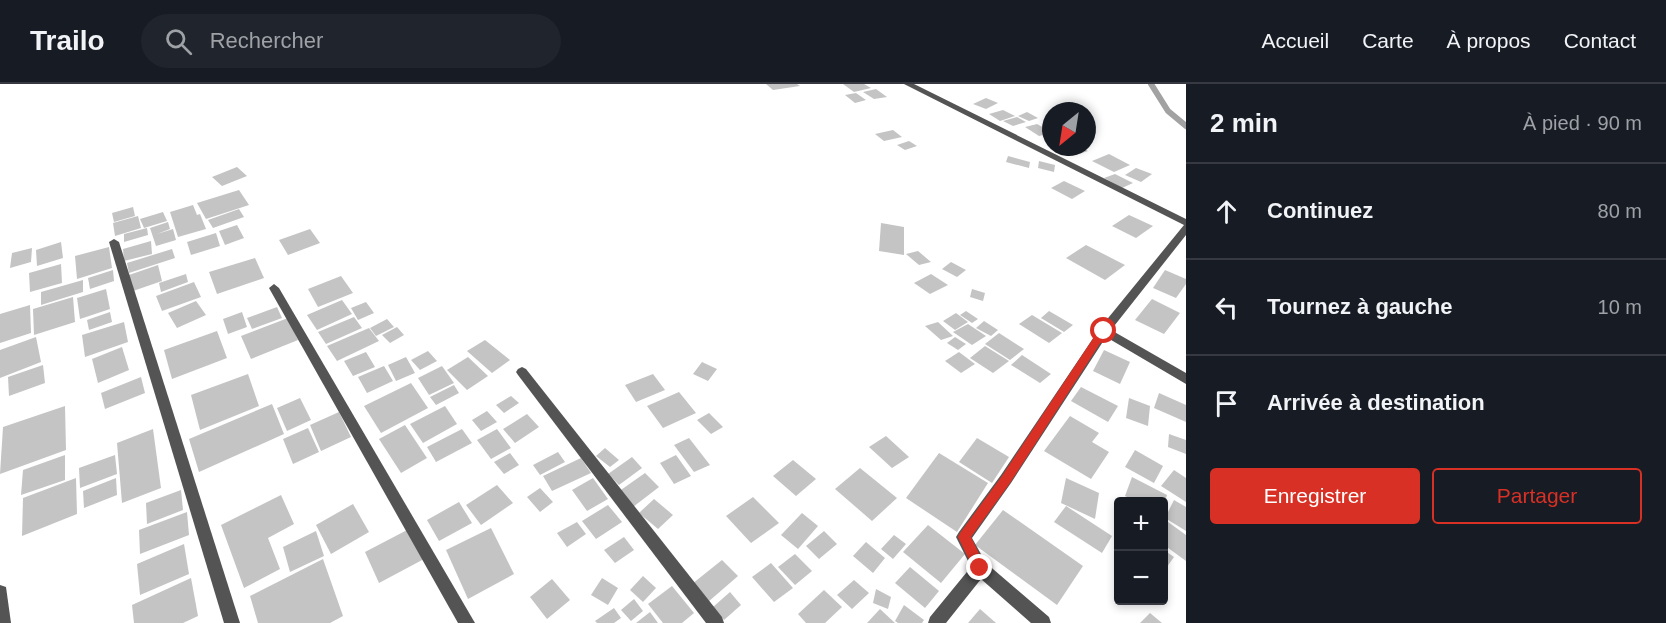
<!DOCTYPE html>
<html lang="fr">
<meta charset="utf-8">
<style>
body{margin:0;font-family:Arial,sans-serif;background:#20242c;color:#f1f3f6}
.controls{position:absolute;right:18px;bottom:18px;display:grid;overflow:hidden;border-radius:6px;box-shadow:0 3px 9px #0003}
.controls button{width:54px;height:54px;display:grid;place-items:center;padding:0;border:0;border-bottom:2px solid #363941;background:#171b24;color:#f1f3f6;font:30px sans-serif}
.compass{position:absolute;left:1042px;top:18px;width:54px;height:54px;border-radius:50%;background:#171b24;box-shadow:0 3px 9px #0003;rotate:210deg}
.stop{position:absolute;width:18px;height:18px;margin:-14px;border:4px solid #d93025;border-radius:50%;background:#fff}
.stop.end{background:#d93025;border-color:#fff;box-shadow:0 2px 6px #0008}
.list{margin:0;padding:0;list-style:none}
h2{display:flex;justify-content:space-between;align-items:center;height:78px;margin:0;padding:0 24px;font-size:26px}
h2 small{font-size:20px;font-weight:400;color:#9ea1a6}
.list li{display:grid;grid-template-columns:39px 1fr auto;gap:18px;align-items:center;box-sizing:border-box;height:96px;padding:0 24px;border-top:2px solid #363941}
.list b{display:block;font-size:22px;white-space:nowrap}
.list em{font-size:20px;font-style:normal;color:#9ea1a6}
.actions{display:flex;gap:12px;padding:18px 24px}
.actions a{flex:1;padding:14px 0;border:2px solid #d93025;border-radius:6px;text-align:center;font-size:21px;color:#d93025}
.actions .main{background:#d93025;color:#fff}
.icon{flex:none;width:33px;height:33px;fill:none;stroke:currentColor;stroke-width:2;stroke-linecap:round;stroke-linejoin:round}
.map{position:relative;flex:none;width:1186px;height:539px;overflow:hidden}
header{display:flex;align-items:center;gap:36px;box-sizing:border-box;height:84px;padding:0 30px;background:#171b24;border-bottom:2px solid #363941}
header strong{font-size:28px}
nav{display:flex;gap:33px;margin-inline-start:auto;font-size:21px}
.search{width:420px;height:54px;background:#20242c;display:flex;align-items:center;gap:15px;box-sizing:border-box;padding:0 21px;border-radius:33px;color:#9ea1a6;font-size:22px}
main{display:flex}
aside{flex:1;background:#171b24}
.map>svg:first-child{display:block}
</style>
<header>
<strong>Trailo</strong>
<div class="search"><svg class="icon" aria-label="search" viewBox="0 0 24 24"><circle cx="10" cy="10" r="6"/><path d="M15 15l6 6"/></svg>Rechercher</div>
<nav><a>Accueil</a><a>Carte</a><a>À propos</a><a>Contact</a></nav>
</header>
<main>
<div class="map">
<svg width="1186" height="539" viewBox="0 0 1186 539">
<rect width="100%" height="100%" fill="#fff"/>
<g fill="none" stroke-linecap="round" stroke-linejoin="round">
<path stroke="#a2a2a2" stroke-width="6" d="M1151 0 1168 27 1186 42"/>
</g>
<g fill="#c4c4c4">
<path d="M766 0H797L800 2 773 6Z"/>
<path d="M843 0H864L871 4 854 8Z"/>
<path d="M876 5 887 13 874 15 863 8Z"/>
<path d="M856 9 866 16 855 19 845 11Z"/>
<path d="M986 14 998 19 986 25 973 20Z"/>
<path d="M1003 26 1015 32 1000 37 989 30Z"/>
<path d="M1027 28 1038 34 1029 37 1018 32Z"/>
<path d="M1017 33 1026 38 1013 42 1003 37Z"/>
<path d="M1037 40 1051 48V49L1039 52 1025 43Z"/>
<path d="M893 46 902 53 884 57 875 50Z"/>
<path d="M909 57 917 62 905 66 897 61Z"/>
<path d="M1060 63H1081L1088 67 1076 71Z"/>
<path d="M1109 70 1130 81 1114 88 1092 77Z"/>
<path d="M1008 72 1030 78 1029 84 1006 78Z"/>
<path d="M1039 77 1055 81 1054 88 1038 84Z"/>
<path d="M237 83 247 92 222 102 212 93Z"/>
<path d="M1136 84 1152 90 1141 98 1125 91Z"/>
<path d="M1115 90 1133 99 1122 104 1104 94Z"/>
<path d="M1064 97 1085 107 1072 115 1051 104Z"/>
<path d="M239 106 249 121 206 135 197 119Z"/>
<path d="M193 121 197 131 200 130 206 145 178 153 170 128Z"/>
<path d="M133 123 135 132 114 138 112 129Z"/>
<path d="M239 125 244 133 213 144 208 136Z"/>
<path d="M163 128 167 137 144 144 140 135Z"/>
<path d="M1129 131 1153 142 1136 154 1112 142Z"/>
<path d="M138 132 141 144 115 152 113 139Z"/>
<path d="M168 138 170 145 157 150 173 145 176 156 156 162 150 144Z"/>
<path d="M881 139 904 143V171L879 167Z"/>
<path d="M237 141 244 154 225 161 219 147Z"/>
<path d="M147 144 148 151 124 158V150Z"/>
<path d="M310 145 320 159 288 171 279 156Z"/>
<path d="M216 149 220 162 191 171 187 158Z"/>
<path d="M151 157 152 170 124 177 123 165Z"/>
<path d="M61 158 63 174 37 182 36 166Z"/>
<path d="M1086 161 1125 181 1105 196 1066 174Z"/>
<path d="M109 163 112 184 77 195 75 172Z"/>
<path d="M32 164 31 178 10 184 12 169Z"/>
<path d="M172 165 175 174 129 189 127 179Z"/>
<path d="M918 167 931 178 919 181 906 170Z"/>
<path d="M255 174 264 194 217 210 209 188Z"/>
<path d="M951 178 966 186 957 193 942 185Z"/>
<path d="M61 180 62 199 30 208 29 189Z"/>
<path d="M158 181 162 197 133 207 129 191Z"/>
<path d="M113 186 114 197 90 205 88 194Z"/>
<path d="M1165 186 1186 195V200L1176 214 1153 204Z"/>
<path d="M186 190 188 198 161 208 159 199Z"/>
<path d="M931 190 948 201 930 210 914 199Z"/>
<path d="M341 192 353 209 318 223 308 205Z"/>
<path d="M83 196V208L41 221V208Z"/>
<path d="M194 198 201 213 162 227 156 212Z"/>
<path d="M106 205 110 225 80 235 77 214Z"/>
<path d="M972 205 985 209 983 217 970 213Z"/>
<path d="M73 213 75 238 34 251 33 225Z"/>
<path d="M1152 215 1180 229 1164 250 1135 236Z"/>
<path d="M342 216 352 230 317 246 307 231Z"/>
<path d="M196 217 206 231 177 244 168 229Z"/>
<path d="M366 218 374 229 358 236 351 224Z"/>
<path d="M30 221 31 249 0 259V230Z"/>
<path d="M277 223 282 234 252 245 247 234Z"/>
<path d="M966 227 978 235 972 239 960 231Z"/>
<path d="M1049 227 1073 241 1064 248 1041 234Z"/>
<path d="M110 228 112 238 89 246 87 236Z"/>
<path d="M242 228 247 243 228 250 223 235Z"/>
<path d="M956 229 968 238 955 246 943 237Z"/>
<path d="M1032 231 1062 249 1049 259 1019 240Z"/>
<path d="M354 233 362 244 326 260 318 248Z"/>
<path d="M288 234 298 256 251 275 241 252Z"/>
<path d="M387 235 394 243 376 252 370 244Z"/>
<path d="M984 237 998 246 991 252 976 244Z"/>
<path d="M124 238 128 258 85 273 82 251Z"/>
<path d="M938 238 953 252 941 256 925 242Z"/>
<path d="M968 240 986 252 972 261 953 248Z"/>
<path d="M397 243 404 251 390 259 382 251Z"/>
<path d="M369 244 379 257 337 277 327 262Z"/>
<path d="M217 247 227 274 172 295 164 266Z"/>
<path d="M999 249 1024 265 1010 276 985 260Z"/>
<path d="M36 253 41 278 0 294V266Z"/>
<path d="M955 253 966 260 958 266 947 259Z"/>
<path d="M485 256 510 276 492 289 467 267Z"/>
<path d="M985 262 1009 277 993 289 970 274Z"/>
<path d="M122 263 129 286 98 299 92 275Z"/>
<path d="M1104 266 1130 278 1120 300 1093 287Z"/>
<path d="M428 267 437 277 420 286 411 276Z"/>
<path d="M366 268 375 283 353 292 344 277Z"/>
<path d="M959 268 975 280 961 289 945 277Z"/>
<path d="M1022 271 1051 290 1040 299 1011 281Z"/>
<path d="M406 273 415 289 396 297 388 281Z"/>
<path d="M468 273 488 292 467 306 447 286Z"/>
<path d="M702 278 717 285 708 297 693 290Z"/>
<path d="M43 281 45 299 9 312 8 293Z"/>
<path d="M384 282 393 297 367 309 358 293Z"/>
<path d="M442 282 454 299 429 311 418 294Z"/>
<path d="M248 290 259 322 200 346 191 311Z"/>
<path d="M653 290 665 306 636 318 625 301Z"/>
<path d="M141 293 145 309 105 325 101 309Z"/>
<path d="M411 299 428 324 381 349 364 322Z"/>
<path d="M454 301 459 309 436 321 430 313Z"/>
<path d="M1081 303 1118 322 1108 338 1071 317Z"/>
<path d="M679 308 696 329 663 344 647 322Z"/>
<path d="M1159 309 1186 321V338L1154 324Z"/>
<path d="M511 312 519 319 504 329 496 321Z"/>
<path d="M300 314 311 336 287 347 277 324Z"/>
<path d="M1129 314 1150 322 1148 342 1126 334Z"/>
<path d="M272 320 284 350 199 388 189 355Z"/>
<path d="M65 322 66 366 0 390 3 343Z"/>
<path d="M445 322 457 340 423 359 410 340Z"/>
<path d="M487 327 497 338 481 347 472 336Z"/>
<path d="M339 328 351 353 321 367 310 341Z"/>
<path d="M709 329 723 343 711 350 697 336Z"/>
<path d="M527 330 539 343 515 359 503 345Z"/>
<path d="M1070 332 1099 349 1092 358 1109 368 1091 395 1044 367Z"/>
<path d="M405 341 427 374 401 389 379 355Z"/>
<path d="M308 344 319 368 293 380 283 355Z"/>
<path d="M153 345 161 404 122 419 117 359Z"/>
<path d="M462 345 472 359 436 378 427 363Z"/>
<path d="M497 345 511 364 491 375 477 356Z"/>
<path d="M1169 350 1186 356V370L1168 363Z"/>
<path d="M886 352 909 373 892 384 869 363Z"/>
<path d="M689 354 710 381 694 388 674 361Z"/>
<path d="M977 354 1009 373 992 399 959 378Z"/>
<path d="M605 364 619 376 610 383 596 372Z"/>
<path d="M1135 366 1163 382 1154 399 1125 383Z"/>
<path d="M558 368 565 378 540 391 533 381Z"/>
<path d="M510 369 519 381 504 390 494 378Z"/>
<path d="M939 369 988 399 957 448 906 414Z"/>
<path d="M65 371V396L21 411 23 386Z"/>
<path d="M115 371 117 390 80 404 79 384Z"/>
<path d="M676 371 691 392 674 400 660 379Z"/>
<path d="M632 373 642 384 619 401 608 390Z"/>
<path d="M581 374 591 389 552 407 543 392Z"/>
<path d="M793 376 816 395 796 412 773 392Z"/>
<path d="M860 384 897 414 872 437 835 405Z"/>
<path d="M1174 386 1186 394V418L1161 402Z"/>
<path d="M645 389 659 403 633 423 618 408Z"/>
<path d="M1132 393 1167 411 1165 417H1135L1125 412Z"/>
<path d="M76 394 77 430 22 452 23 414Z"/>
<path d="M116 394 117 411 84 424 83 407Z"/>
<path d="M593 394 608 415 587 427 572 406Z"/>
<path d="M1066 394 1099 409 1095 435 1061 419Z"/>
<path d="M497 401 513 419 481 441 466 421Z"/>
<path d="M540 404 553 418 540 428 527 413Z"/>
<path d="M181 406 183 426 147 440 146 419Z"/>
<path d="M281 411 294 440 268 454 280 485 244 504 221 441Z"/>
<path d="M753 413 779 439 751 459 726 432Z"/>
<path d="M654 415 673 431 658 445 639 429Z"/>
<path d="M1174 416 1186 423V447L1165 434Z"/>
<path d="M459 418 472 439 439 457 427 436Z"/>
<path d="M353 420 369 448 331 470 316 441Z"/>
<path d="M608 421 622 438 596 455 582 437Z"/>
<path d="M1066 422 1112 452 1102 469 1054 438Z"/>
<path d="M1003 426 1083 482 1057 521 975 461Z"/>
<path d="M187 428 189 451 140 470 139 446Z"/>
<path d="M802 429 818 442 798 465 781 451Z"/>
<path d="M1164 435 1186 451V477L1164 461Z"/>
<path d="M577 438 586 450 567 463 557 449Z"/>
<path d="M928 441 965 470 941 499 903 468Z"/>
<path d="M491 444 514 490 468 515 446 466Z"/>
<path d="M409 445 424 475 379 499 365 468Z"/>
<path d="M316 447 324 472 290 488 283 463Z"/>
<path d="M824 447 837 460 819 475 806 462Z"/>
<path d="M894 451 906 460 893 475 881 465Z"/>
<path d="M624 453 634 466 615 479 604 466Z"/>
<path d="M866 458 885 474 873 489 853 472Z"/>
<path d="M184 460 189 490 140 511 137 480Z"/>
<path d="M1164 466 1174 473 1164 487Z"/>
<path d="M795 470 812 487 795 501 778 483Z"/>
<path d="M323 475 343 532 330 539H258L250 512Z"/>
<path d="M722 476 738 492 708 518 692 500Z"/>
<path d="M771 479 793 504 774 518 752 493Z"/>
<path d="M910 483 939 507 925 524 895 499Z"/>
<path d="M643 492 656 504 643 518 630 506Z"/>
<path d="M191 494 198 532 183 539H134L132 521Z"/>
<path d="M602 494 618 504 608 521 591 511Z"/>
<path d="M552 495 570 516 547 535 530 513Z"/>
<path d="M854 496 869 509 852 525 837 511Z"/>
<path d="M672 502 694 529 682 539H663L648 520Z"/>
<path d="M876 505 891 513 888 525 873 519Z"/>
<path d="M824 506 842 523 825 539H806L798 530Z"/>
<path d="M730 508 741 521 724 536 713 523Z"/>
<path d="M634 515 643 527 631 537 621 526Z"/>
<path d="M904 521 924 536 922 539H898L895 537Z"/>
<path d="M614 524 621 534 614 539H597L595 537Z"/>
<path d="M880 525 895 539H867Z"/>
<path d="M980 525 996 539H968Z"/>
<path d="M650 528 658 539H636Z"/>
<path d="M1150 529 1162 539H1140Z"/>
</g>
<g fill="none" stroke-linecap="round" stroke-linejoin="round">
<g fill="#545454" fill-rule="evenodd">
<path d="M904 0H914L1186 135V151L1111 246 1186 289V300L1106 253 1011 399 972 454 986 479 1049 533 1051 539H1031L981 495 946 539H928L930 533 971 483 956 453 959 448 1001 391 1100 244 1184 141Z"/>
<path d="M114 155 119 158 240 539H224L109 158Z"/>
<path d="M274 200 279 204 475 539H458L269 204Z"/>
<path d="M522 283 526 285 722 533 724 539H706L518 291 516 288 518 285Z"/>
<path d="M0 501 6 503 11 539H0Z"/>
</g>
</g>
<path fill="#d93025" d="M1100 244H1104L1108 247 1010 399 971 453 986 484 984 488 980 490 975 488 958 453 960 449 1002 392Z"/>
</svg>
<div class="controls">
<button>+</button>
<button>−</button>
</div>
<svg class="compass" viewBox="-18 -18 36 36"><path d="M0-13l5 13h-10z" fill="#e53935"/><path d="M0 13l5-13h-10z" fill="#9ea1a6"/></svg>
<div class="stop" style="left:1104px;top:247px"></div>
<div class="stop end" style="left:980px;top:484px"></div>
</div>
<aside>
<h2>2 min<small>À pied · 90 m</small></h2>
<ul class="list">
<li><svg class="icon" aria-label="ahead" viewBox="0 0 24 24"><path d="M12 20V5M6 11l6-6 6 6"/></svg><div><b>Continuez</b></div><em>80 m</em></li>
<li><svg class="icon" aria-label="left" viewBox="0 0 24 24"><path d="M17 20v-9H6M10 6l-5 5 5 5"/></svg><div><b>Tournez à gauche</b></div><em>10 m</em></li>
<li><svg class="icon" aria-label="arrive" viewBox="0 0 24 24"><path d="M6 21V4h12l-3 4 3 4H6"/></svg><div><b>Arrivée à destination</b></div></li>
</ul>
<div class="actions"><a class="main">Enregistrer</a><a>Partager</a></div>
</aside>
</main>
